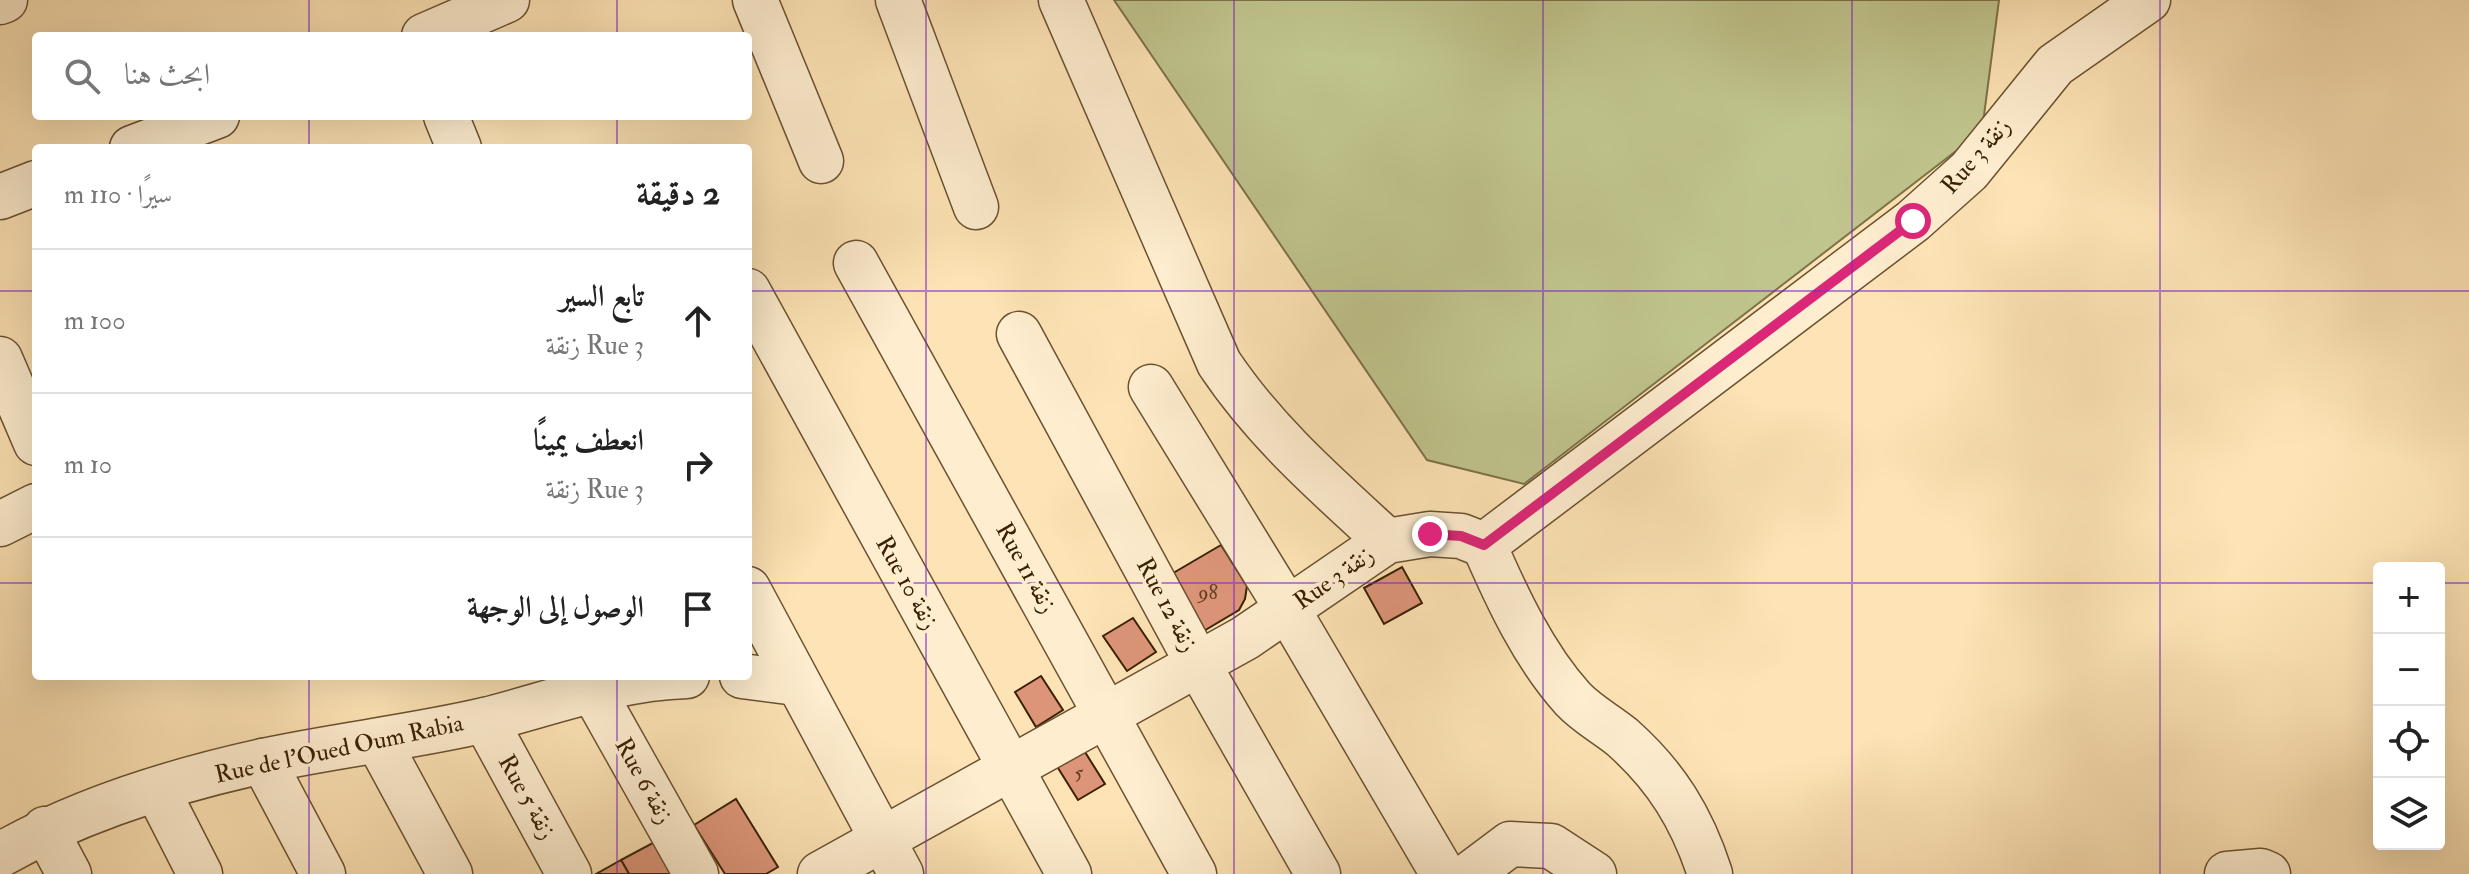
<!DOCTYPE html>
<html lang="ar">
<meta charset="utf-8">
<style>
body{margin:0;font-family:"IM FELL Double Pica",Amiri,serif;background:#f2f2f2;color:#222;direction:rtl}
.controls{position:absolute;right:24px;bottom:24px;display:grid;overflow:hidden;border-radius:8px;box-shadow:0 8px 32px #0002}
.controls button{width:72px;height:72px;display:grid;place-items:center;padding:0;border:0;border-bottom:2px solid #e0e0e0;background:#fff;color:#222;font:40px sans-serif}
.stop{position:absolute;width:24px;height:24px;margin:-18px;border:6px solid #db2777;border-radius:50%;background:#fff}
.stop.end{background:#db2777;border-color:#fff;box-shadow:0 2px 8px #0008}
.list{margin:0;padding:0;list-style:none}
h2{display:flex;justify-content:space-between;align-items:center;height:104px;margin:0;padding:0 32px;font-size:34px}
h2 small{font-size:26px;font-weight:400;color:#767676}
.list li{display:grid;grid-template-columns:52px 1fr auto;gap:24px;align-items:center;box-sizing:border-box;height:144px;padding:0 32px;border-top:2px solid #e0e0e0}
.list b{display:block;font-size:30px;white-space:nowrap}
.list p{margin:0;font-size:26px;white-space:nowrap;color:#767676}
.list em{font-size:26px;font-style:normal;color:#767676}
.icon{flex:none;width:44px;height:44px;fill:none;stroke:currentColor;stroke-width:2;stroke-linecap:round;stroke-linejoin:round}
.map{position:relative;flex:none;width:2469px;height:874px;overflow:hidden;direction:ltr}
.search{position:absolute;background:#fff;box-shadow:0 8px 32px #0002;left:32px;top:32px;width:720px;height:88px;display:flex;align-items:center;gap:20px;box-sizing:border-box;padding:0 28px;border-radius:8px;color:#767676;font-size:30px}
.panel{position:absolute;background:#fff;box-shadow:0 8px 32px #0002;left:32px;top:144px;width:720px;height:536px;border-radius:8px;direction:rtl}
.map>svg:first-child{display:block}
</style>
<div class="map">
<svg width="2469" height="874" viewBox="0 0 2469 874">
<rect width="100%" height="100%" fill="#fde3b5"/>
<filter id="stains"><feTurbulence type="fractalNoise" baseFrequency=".0025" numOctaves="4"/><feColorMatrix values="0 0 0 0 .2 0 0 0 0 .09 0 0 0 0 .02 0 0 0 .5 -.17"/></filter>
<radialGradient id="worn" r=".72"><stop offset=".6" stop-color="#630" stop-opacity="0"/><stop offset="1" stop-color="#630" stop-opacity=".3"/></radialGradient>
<path fill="#c0c48d" stroke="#7d7248" stroke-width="2" d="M1114 0H1999L1982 131 1524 484 1427 460Z"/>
<g fill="#dd9579" stroke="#3a2103" stroke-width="2">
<path d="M1221 545 1247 586 1245 599 1239 610 1197 635 1163 579Z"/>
<path d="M1402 567 1422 603 1384 624 1364 588Z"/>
<path d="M1133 618 1156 652 1127 671 1103 636Z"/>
<path d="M1041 676 1063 710 1036 727 1015 692Z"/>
<path d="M1080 744 1105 784 1078 800 1053 760Z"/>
<path d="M736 799 778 867 766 874H725L694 825Z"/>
<path d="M662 838 682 874H629L621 860Z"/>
<path d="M621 860 629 874H596Z"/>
</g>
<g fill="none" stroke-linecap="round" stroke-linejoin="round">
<g stroke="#6b5230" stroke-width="47">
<g id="minor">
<path d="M755 0 821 161"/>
<path d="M898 0 976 207"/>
<path d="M1061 0 1219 363C1265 432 1326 485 1387 541"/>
<path d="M0 2 5 0"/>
<path d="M424 36 507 0"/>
<path d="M446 116 459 148"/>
<path d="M132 148 217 116"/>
<path d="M0 197 36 183"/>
<path d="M856 263 1194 874"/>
<path d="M748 291 1069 874"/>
<path d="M1019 334 1198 664 1318 874"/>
<path d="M0 359 36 443"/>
<path d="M1151 387 1288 610 1443 874"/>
<path d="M0 524 36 506"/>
<path d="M1484 545C1507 598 1534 656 1573 699 1587 714 1606 724 1622 737 1666 776 1692 818 1710 874"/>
<path d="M748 589 901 874"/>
<path d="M742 676 796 683"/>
<path d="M592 689 696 874"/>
<path d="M485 720 569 874"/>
<path d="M378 741 450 874"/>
<path d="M263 761 323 874"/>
<path d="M157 790 200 874"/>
<path d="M45 829 69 874"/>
<path d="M0 855C81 809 172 781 263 761 337 745 412 737 485 720 552 703 617 678 687 676"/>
<path d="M820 874 1245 638 1387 541 1430 534 1461 536 1484 545 1913 221 1969 171 2055 65 2148 0"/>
<path d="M1470 874 1510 844 1551 846 1594 874"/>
<path d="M2227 874 2261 871 2268 874"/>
</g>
</g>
<use href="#minor" stroke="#feedcf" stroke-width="44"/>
</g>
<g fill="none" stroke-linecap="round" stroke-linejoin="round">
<path stroke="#db2777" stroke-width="10" d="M1430 534 1461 536 1484 545 1913 221"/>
</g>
<path fill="none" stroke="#7b2cbf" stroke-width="2" stroke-opacity="0.55" d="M309 0V36M617 0V36M926 0V874M1234 0V874M1543 0V874M1852 0V874M2160 0V874M309 116V148M617 116V148M0 291H36M748 291H2469M0 583H36M748 583H2379M2439 583H2469M309 676V874M617 676V874"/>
<g text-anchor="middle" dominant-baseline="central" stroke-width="7" stroke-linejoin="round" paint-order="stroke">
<g font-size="20" fill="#633e20">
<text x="1208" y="592">98</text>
<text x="1079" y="772">5</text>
</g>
<g font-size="24" fill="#3a2103" stroke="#feedcf">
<text transform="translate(1976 156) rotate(-49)">Rue 3 زنقة</text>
<text transform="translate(1026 568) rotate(61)">Rue 11 زنقة</text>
<text transform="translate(1334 578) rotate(-35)">Rue 3 زنقة</text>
<text transform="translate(907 583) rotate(61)">Rue 10 زنقة</text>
<text transform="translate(1167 605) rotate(62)">Rue 12 زنقة</text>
<text transform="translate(339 749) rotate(-12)">Rue de l'Oued Oum Rabia</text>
<text transform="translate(644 781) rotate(61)">Rue 6 زنقة</text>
<text transform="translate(527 797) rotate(61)">Rue 5 زنقة</text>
</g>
</g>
<rect width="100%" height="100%" filter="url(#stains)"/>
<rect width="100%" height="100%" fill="url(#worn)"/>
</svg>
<div class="controls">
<button>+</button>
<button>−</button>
<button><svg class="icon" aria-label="locate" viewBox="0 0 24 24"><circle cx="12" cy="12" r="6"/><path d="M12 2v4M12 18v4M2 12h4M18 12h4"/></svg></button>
<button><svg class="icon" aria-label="layers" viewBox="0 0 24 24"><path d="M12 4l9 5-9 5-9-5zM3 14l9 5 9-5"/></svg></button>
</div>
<div class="stop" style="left:1913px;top:221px"></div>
<div class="stop end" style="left:1430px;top:534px"></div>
<div class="search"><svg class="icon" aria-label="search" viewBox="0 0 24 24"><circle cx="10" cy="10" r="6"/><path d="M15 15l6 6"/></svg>ابحث هنا</div>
<section class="panel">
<h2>2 دقيقة<small>سيرًا · 110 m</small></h2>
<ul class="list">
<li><svg class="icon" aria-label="ahead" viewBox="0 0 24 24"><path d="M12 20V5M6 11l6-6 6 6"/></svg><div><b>تابع السير</b><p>Rue 3 زنقة</p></div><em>100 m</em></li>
<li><svg class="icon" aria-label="right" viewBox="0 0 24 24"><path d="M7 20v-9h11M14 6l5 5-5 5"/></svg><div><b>انعطف يمينًا</b><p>Rue 3 زنقة</p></div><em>10 m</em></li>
<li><svg class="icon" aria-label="arrive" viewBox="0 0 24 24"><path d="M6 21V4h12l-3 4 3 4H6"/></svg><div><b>الوصول إلى الوجهة</b></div></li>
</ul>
</section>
</div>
